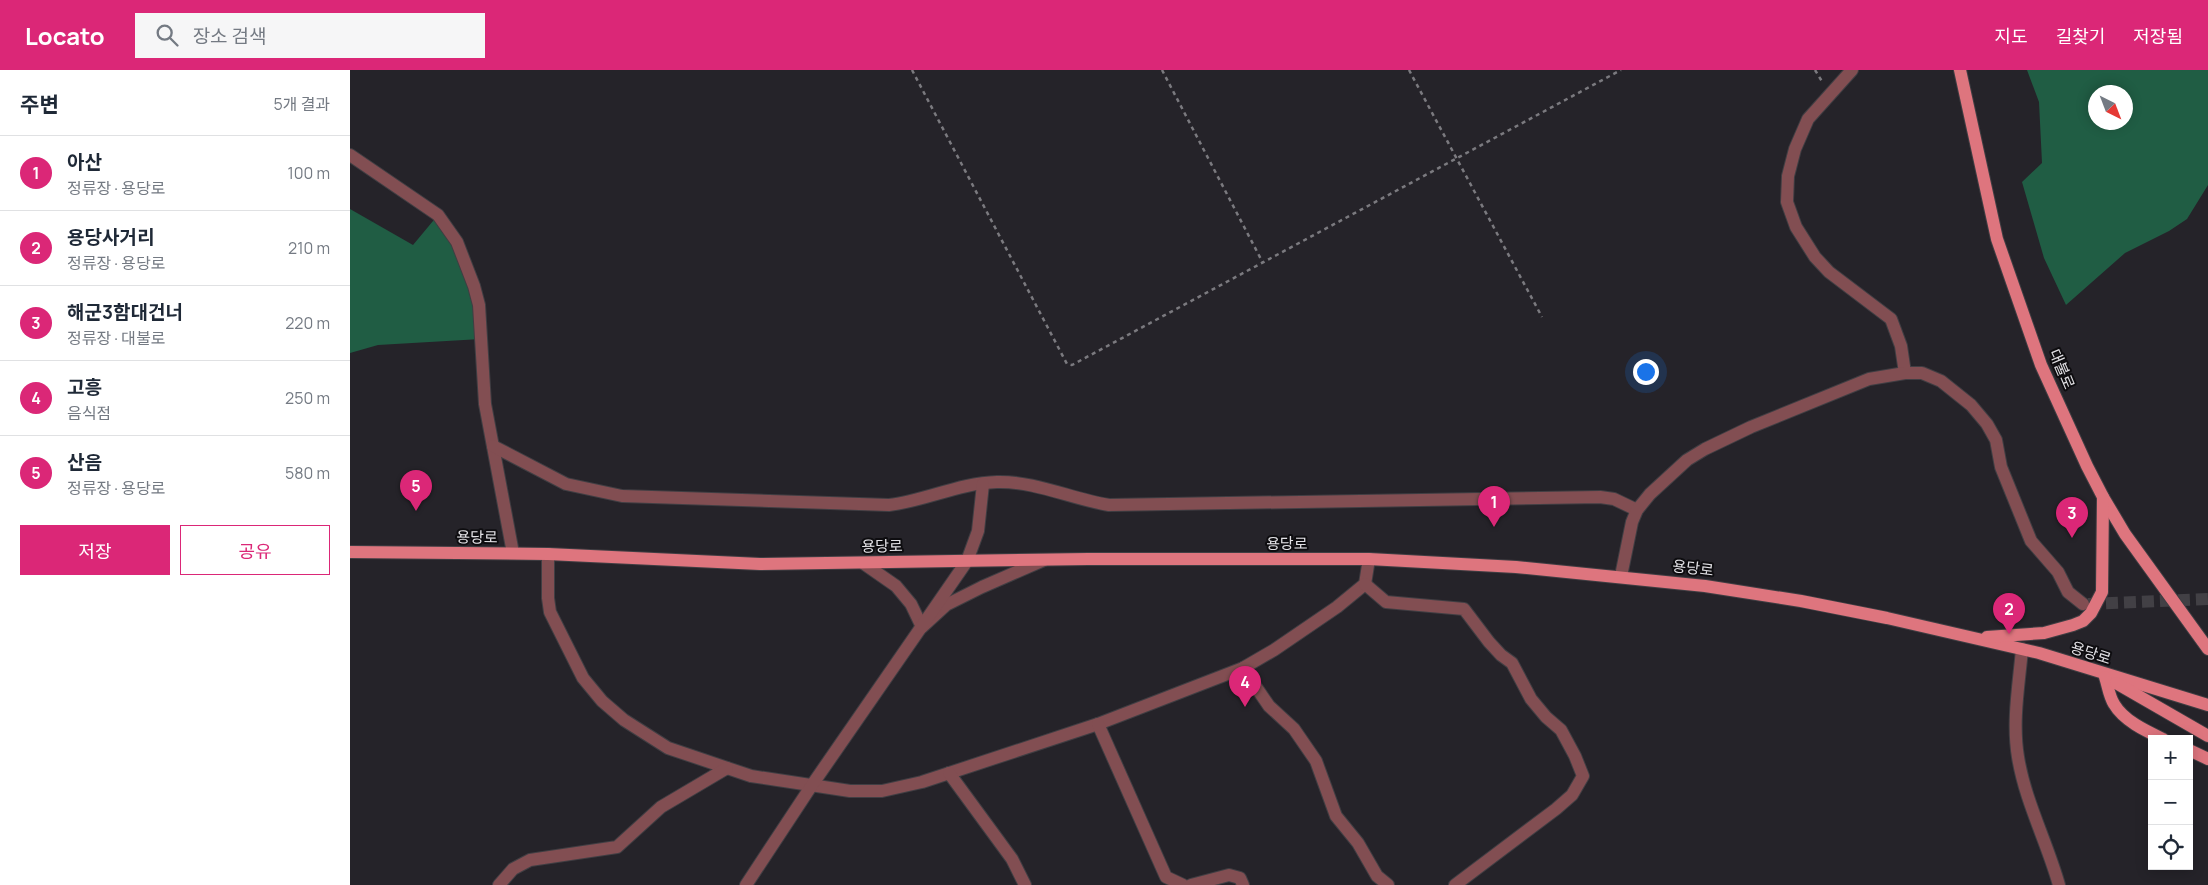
<!DOCTYPE html>
<html lang="ko">
<meta charset="utf-8">
<style>
body{margin:0;font-family:Manrope,"Noto Sans KR",sans-serif;background:#f6f6f7;color:#1f2937}
.controls{position:absolute;right:15px;bottom:15px;display:grid;overflow:hidden;border-radius:0px;box-shadow:0 2px 12px #0003}
.controls button{width:45px;height:45px;display:grid;place-items:center;padding:0;border:0;border-bottom:1px solid #e0e1e3;background:#fff;color:#1f2937;font:25px sans-serif}
.compass{position:absolute;left:1738px;top:15px;width:45px;height:45px;border-radius:50%;background:#fff;box-shadow:0 2px 12px #0003;rotate:138deg}
.you{position:absolute;left:1295px;top:301px;width:18px;height:18px;margin:-12px;border:4px solid #fff;border-radius:50%;background:#1a73e8;box-shadow:0 0 0 8px #1a73e833}
.badge{display:grid;place-items:center;width:32px;height:32px;border-radius:50%;background:#db2777;color:#fff;font-size:16px;font-weight:700}
.pin{position:absolute;translate:-50% -41px;filter:drop-shadow(0 1px 2px #0008)}
.pin::after{content:'';position:absolute;top:26px;width:18px;height:15px;background:inherit;clip-path:polygon(0 0,100% 0,50% 100%)}
.list{margin:0;padding:0;list-style:none}
h2{display:flex;justify-content:space-between;align-items:center;height:65px;margin:0;padding:0 20px;font-size:21px}
h2 small{font-size:16px;font-weight:400;color:#747a83}
.list li{display:grid;grid-template-columns:32px 1fr auto;gap:15px;align-items:center;box-sizing:border-box;height:75px;padding:0 20px;border-top:1px solid #e0e1e3}
.list b{display:block;font-size:19px;white-space:nowrap}
.list p{margin:0;font-size:16px;white-space:nowrap;color:#747a83}
.list em{font-size:16px;font-style:normal;color:#747a83}
.actions{display:flex;gap:10px;padding:15px 20px}
.actions a{flex:1;padding:11px 0;border:1px solid #db2777;border-radius:0px;text-align:center;font-size:18px;color:#db2777}
.actions .main{background:#db2777;color:#fff}
.icon{flex:none;width:28px;height:28px;fill:none;stroke:currentColor;stroke-width:2;stroke-linecap:round;stroke-linejoin:round}
.map{position:relative;flex:none;width:1858px;height:815px;overflow:hidden}
header{display:flex;align-items:center;gap:30px;box-sizing:border-box;height:70px;padding:0 25px;background:#db2777;color:#fff}
header strong{font-size:24px}
nav{display:flex;gap:28px;margin-inline-start:auto;font-size:18px}
.search{width:350px;height:45px;background:#f6f6f7;display:flex;align-items:center;gap:12px;box-sizing:border-box;padding:0 18px;border-radius:0px;color:#747a83;font-size:19px}
main{display:flex}
aside{flex:1;background:#fff}
.map>svg:first-child{display:block}
</style>
<header>
<strong>Locato</strong>
<div class="search"><svg class="icon" aria-label="search" viewBox="0 0 24 24"><circle cx="10" cy="10" r="6"/><path d="M15 15l6 6"/></svg>장소 검색</div>
<nav><a>지도</a><a>길찾기</a><a>저장됨</a></nav>
</header>
<main>
<aside>
<h2>주변<small>5개 결과</small></h2>
<ul class="list">
<li><span class="badge">1</span><div><b>아산</b><p>정류장 · 용당로</p></div><em>100 m</em></li>
<li><span class="badge">2</span><div><b>용당사거리</b><p>정류장 · 용당로</p></div><em>210 m</em></li>
<li><span class="badge">3</span><div><b>해군3함대건너</b><p>정류장 · 대불로</p></div><em>220 m</em></li>
<li><span class="badge">4</span><div><b>고흥</b><p>음식점</p></div><em>250 m</em></li>
<li><span class="badge">5</span><div><b>산음</b><p>정류장 · 용당로</p></div><em>580 m</em></li>
</ul>
<div class="actions"><a class="main">저장</a><a>공유</a></div>
</aside>
<div class="map">
<svg width="1858" height="815" viewBox="0 0 1858 815">
<rect width="100%" height="100%" fill="#252329"/>
<g fill="#205d44" fill-rule="evenodd">
<path d="M1677 0H1858V115L1837 149 1819 161 1775 183 1716 235 1694 188 1672 112 1692 93 1689 32ZM1746 22H1776V52H1746Z"/>
<path d="M0 139 63 175 88 145 112 182 131 269 28 275 0 283Z"/>
</g>
<g fill="none" stroke-linecap="round" stroke-linejoin="round">
<path stroke="#424045" stroke-width="12" stroke-dasharray="12 6" stroke-linecap="butt" d="M1738 534 1858 529"/>
<g stroke="#403e43" stroke-width="14">
<g id="minor">
<path d="M1502 0 1458 49 1445 79 1438 106 1437 132 1446 157 1465 187 1479 202 1541 249 1551 276 1555 303"/>
<path d="M0 85 88 145 107 172 124 216 129 235 135 334 163 483"/>
<path d="M143 376 216 414 272 426 539 435C575 431 609 413 647 412 686 411 721 429 759 435L1250 427 1264 429 1287 440"/>
<path d="M198 484V528L200 542 233 608 252 631 274 650 318 678 401 706 500 721H532L572 712 748 654 893 598 924 580 987 537 1015 514 1019 489"/>
<path d="M513 493 546 516 561 534 572 557 596 535 632 517 694 490"/>
<path d="M1271 506 1282 452 1287 440 1300 424 1337 390 1355 379 1401 357 1519 309 1555 303H1572L1591 311 1621 335 1637 354 1646 370 1651 397 1681 471 1708 502 1718 522 1733 534"/>
<path d="M1015 514 1036 532 1114 539 1139 572 1151 585 1162 593 1181 629 1196 647 1211 660 1225 686 1233 706 1222 725 1206 739 1105 815"/>
<path d="M1672 579C1669 614 1662 651 1668 687 1675 731 1697 772 1709 815"/>
<path d="M893 598 919 636 944 659 966 691 986 746 1008 773 1027 806 1038 815"/>
<path d="M748 654 816 807 833 815"/>
<path d="M599 703 662 789 675 815"/>
<path d="M149 815 163 799 180 790 267 777 311 737 377 698"/>
<path d="M396 815 462 715 617 491 628 461 633 414"/>
<path d="M841 815 879 805 890 808 893 815"/>
</g>
</g>
<g stroke="#403e43" stroke-width="14">
<g id="major">
<path d="M1610 0 1647 169 1691 295 1737 396 1753 427 1775 464 1858 579"/>
<path d="M0 482 198 484 410 494 738 489H1019L1166 497 1355 516 1451 531 1537 548 1689 583 1858 635"/>
<path d="M1637 567 1694 563 1723 555 1733 551 1741 543 1752 522 1753 427"/>
<path d="M1755 607C1758 616 1759 626 1764 634 1774 651 1796 661 1813 669"/>
<path d="M1766 613 1858 666"/>
<path d="M1839 680 1858 689"/>
</g>
</g>
<g stroke="#7b7a7f" stroke-width="2.5" stroke-dasharray="4 4" stroke-linecap="butt">
<path d="M562 0 717 294 722 295 1271 0"/>
<path d="M812 0 913 193"/>
<path d="M1059 0 1192 247"/>
<path d="M1465 0 1473 13"/>
</g>
<use href="#minor" stroke="#824e52" stroke-width="12"/>
<use href="#major" stroke="#de757e" stroke-width="12"/>
</g>
<g text-anchor="middle" dominant-baseline="central" stroke-width="4" stroke-linejoin="round" paint-order="stroke">
<g font-size="15" fill="#e3e2e6" stroke="#0e0d10">
<text transform="translate(1712 299) rotate(67)">대불로</text>
<text transform="translate(127 467) rotate(1)">용당로</text>
<text x="937" y="473">용당로</text>
<text transform="translate(532 476) rotate(-1)">용당로</text>
<text transform="translate(1343 498) rotate(7)">용당로</text>
<text transform="translate(1741 583) rotate(18)">용당로</text>
</g>
</g>
</svg>
<div class="controls">
<button>+</button>
<button>−</button>
<button><svg class="icon" aria-label="locate" viewBox="0 0 24 24"><circle cx="12" cy="12" r="6"/><path d="M12 2v4M12 18v4M2 12h4M18 12h4"/></svg></button>
</div>
<svg class="compass" viewBox="-18 -18 36 36"><path d="M0-13l5 13h-10z" fill="#e53935"/><path d="M0 13l5-13h-10z" fill="#747a83"/></svg>
<div class="you"></div>
<div class="pin badge" style="left:1144px;top:457px">1</div>
<div class="pin badge" style="left:1659px;top:564px">2</div>
<div class="pin badge" style="left:1722px;top:468px">3</div>
<div class="pin badge" style="left:895px;top:637px">4</div>
<div class="pin badge" style="left:66px;top:441px">5</div>
</div>
</main>
